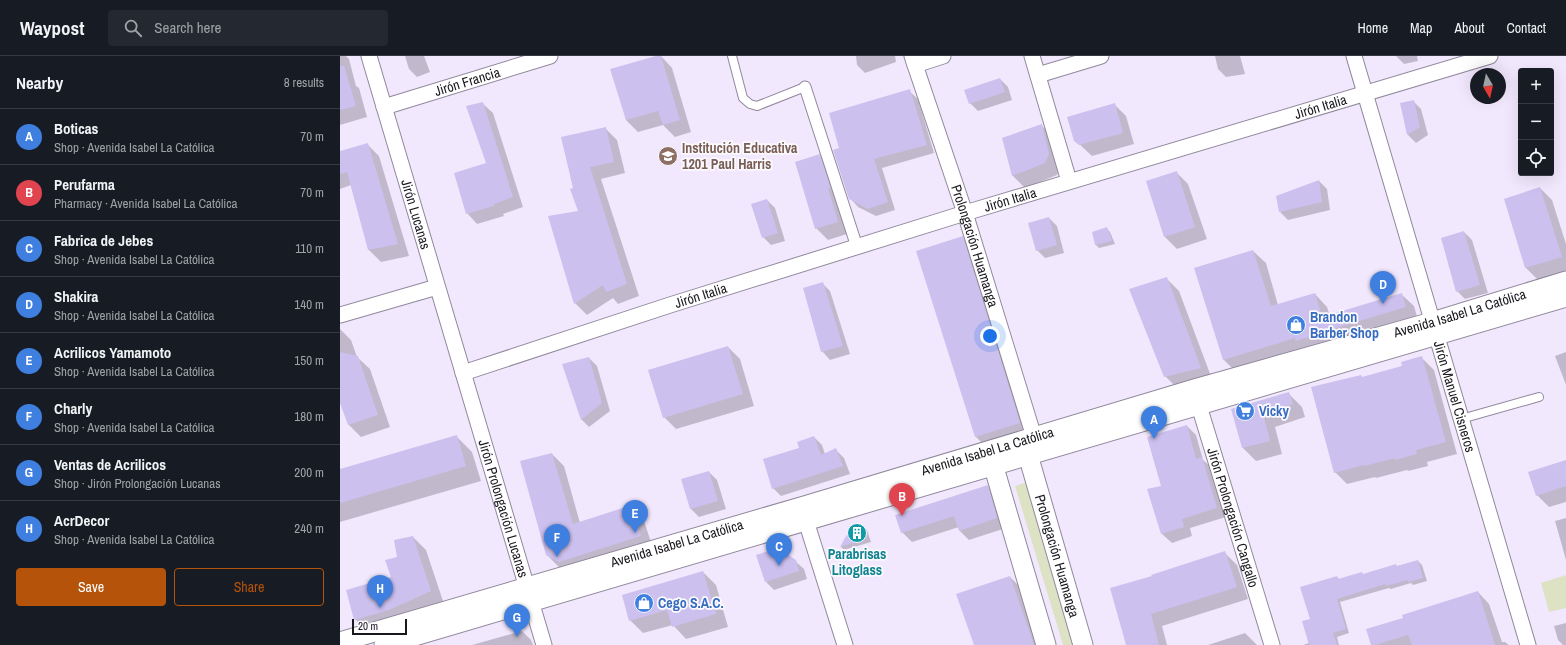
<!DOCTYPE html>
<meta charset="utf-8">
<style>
body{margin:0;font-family:"Archivo Narrow",sans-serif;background:#242831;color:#f1f3f6}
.controls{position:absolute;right:12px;top:12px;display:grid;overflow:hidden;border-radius:4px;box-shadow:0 4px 16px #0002}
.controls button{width:36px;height:36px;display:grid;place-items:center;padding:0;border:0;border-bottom:1px solid #363941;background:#171b24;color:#f1f3f6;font:20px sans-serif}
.compass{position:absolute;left:1130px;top:12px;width:36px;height:36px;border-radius:50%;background:#171b24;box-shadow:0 4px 16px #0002;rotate:171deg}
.scale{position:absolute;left:12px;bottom:10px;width:55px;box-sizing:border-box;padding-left:4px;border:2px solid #1a171e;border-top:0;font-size:11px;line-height:14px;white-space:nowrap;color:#1a171e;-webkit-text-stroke:3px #fbf9fe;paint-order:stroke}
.you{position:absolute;left:650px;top:280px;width:14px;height:14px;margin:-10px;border:3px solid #fff;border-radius:50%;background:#1a73e8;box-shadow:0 0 0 6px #1a73e833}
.badge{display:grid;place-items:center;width:26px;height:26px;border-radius:50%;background:#b45309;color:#fff;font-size:13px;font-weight:700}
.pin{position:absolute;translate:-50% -33px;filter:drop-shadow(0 1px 2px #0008)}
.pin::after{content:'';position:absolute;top:21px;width:14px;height:12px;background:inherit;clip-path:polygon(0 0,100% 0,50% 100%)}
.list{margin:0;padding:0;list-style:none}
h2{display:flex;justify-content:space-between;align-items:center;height:52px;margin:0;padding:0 16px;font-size:17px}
h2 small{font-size:13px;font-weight:400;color:#9ea1a6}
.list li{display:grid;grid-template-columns:26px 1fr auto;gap:12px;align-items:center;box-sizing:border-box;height:56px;padding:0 16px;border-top:1px solid #363941}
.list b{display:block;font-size:15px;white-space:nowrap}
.list p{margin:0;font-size:13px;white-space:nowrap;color:#9ea1a6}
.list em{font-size:13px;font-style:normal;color:#9ea1a6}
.actions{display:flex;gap:8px;padding:12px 16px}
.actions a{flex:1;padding:9px 0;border:1px solid #b45309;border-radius:4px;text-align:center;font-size:14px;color:#b45309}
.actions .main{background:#b45309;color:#fff}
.icon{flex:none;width:22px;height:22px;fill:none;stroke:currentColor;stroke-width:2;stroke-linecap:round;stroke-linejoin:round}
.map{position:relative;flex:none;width:1226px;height:589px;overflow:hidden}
header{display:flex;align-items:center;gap:24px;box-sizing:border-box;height:56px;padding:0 20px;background:#171b24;border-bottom:1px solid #363941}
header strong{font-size:19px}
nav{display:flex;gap:22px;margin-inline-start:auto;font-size:14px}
.search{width:280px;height:36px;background:#242831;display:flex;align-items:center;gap:10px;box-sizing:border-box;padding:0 14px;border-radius:4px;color:#9ea1a6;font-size:15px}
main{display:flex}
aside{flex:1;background:#171b24}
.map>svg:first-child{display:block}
</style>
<header>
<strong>Waypost</strong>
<div class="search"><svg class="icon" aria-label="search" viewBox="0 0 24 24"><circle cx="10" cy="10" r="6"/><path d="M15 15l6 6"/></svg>Search here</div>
<nav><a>Home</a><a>Map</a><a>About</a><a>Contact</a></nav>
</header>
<main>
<aside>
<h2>Nearby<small>8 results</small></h2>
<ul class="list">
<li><span class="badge" style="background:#3f7fe0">A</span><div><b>Boticas</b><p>Shop · Avenida Isabel La Católica</p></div><em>70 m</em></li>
<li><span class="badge" style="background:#e0444e">B</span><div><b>Perufarma</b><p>Pharmacy · Avenida Isabel La Católica</p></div><em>70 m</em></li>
<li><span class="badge" style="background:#3f7fe0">C</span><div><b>Fabrica de Jebes</b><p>Shop · Avenida Isabel La Católica</p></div><em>110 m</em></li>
<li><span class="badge" style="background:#3f7fe0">D</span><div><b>Shakira</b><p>Shop · Avenida Isabel La Católica</p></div><em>140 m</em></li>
<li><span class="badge" style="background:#3f7fe0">E</span><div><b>Acrilicos Yamamoto</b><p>Shop · Avenida Isabel La Católica</p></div><em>150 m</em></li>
<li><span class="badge" style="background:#3f7fe0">F</span><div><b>Charly</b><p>Shop · Avenida Isabel La Católica</p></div><em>180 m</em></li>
<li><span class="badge" style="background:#3f7fe0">G</span><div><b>Ventas de Acrilicos</b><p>Shop · Jirón Prolongación Lucanas</p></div><em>200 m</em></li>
<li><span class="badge" style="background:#3f7fe0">H</span><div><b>AcrDecor</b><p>Shop · Avenida Isabel La Católica</p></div><em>240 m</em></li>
</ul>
<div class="actions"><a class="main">Save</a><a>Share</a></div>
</aside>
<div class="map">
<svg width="1226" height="589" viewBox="0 0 1226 589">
<rect width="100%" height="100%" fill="#f2e8fe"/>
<g fill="#dde2c4">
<path d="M690 425 740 589H723L675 430Z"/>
<path d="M1226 519V552L1209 556 1201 527Z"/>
</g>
<g fill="#0003">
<path d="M0 0H6L9 3 16 30 19 32 27 61 0 69Z"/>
<path d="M65 0H84L90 16 77 21 69 13Z"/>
<path d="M321 0 332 12 351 76 335 81 323 69 298 76 286 64 272 14Z"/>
<path d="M516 0H555L556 6 525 17 517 9Z"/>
<path d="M875 0H900L905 18 886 21 878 13Z"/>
<path d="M1056 0H1077L1078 5 1064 8Z"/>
<path d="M660 23 668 31 672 44 638 55 630 47Z"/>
<path d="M569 35 578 43 594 97 542 112 555 154 536 160 518 151 510 142 500 93Z"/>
<path d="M1073 45 1081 53 1088 79 1076 87 1068 79 1061 48Z"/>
<path d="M142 47 153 57 183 151 163 158 164 160 137 168 127 157 147 108Z"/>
<path d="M774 48 786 60 794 88 752 100 735 84Z"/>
<path d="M701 69 713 81 720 111 717 119 685 132 673 120 664 82Z"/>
<path d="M265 72 277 84 285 117 261 123 299 240 278 248 273 242 247 259 235 247 209 161 239 156 234 133Z"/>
<path d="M27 88 39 100 69 200 41 206 29 194 11 129 0 133V96Z"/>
<path d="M479 99 491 111 510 177 488 184 476 172Z"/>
<path d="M836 116 848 128 867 183 837 193 825 181 807 126Z"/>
<path d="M979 125 987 133 990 154 948 164 940 156Z"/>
<path d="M1200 132 1212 144 1226 188V215L1198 224 1186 212 1165 143Z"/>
<path d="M427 144 435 152 445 185 431 189 423 181Z"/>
<path d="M709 162 717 170 724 197 705 202 697 194Z"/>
<path d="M766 172 770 176 775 188 759 192 756 189Z"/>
<path d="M1124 176 1132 184 1148 237 1125 243 1117 235Z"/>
<path d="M622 181 638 197 695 383 651 396 636 381 577 196Z"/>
<path d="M913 195 926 207 938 249 975 238 987 251 990 260 1061 238 1074 250 1078 264 896 316 884 304 856 213Z"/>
<path d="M827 223 839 235 872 323 837 332 825 320Z"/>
<path d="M482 227 490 235 510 298 490 304 482 295Z"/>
<path d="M0 273 11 284 17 301 30 313 50 371 21 381 9 369 0 344Z"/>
<path d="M388 291 400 303 414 350 336 373 324 361Z"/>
<path d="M1226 296V329L1215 300Z"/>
<path d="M249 302 257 310 270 355 249 371 241 363Z"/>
<path d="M1082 302 1094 314 1117 398 1087 406 1088 410 1068 415 1067 414 1036 422 1035 421 1007 428 995 416 1021 320 1023 322 1063 310Z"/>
<path d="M949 338 962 351 965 361 935 371 942 398 916 405 903 392 892 353Z"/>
<path d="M847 370 856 379 863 404 871 411 886 461 850 472 852 480 832 487 822 478 808 433 822 431Z"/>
<path d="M116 380 132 396 141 425 0 466V414Z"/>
<path d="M474 381 482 389 485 398 496 394 504 402 510 418 441 440 433 432 460 393Z"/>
<path d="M212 398 224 410 240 467 291 450 303 462 313 492 232 517 219 511 207 499Z"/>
<path d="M1226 405V446L1209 451 1197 439Z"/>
<path d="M369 416 377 424 386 453 359 461 351 453Z"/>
<path d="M647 430 657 439 666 472 629 484 620 475 619 471 572 486 562 476Z"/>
<path d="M1226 462V504L1215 465Z"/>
<path d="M523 470 527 474 531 486 504 494 501 491 511 474Z"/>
<path d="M73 481 86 494 104 548 29 577 15 563 52 522 58 502Z"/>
<path d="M885 497 897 509 908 543 822 570 827 589H787L813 521Z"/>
<path d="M455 505 464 513 467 523 434 534 426 526Z"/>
<path d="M1078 505 1082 509 1087 525 1073 529 1071 527 1051 533 1049 532 1000 546 1009 577 997 581 999 589H963L969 587 971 564 997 521 1000 524Z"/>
<path d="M363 516 376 529 388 571 346 583 333 569 303 577 290 564Z"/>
<path d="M670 521 685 536 703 589H635Z"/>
<path d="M1138 536 1149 548 1162 586H1165L1169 589H1032L1064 563Z"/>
<path d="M1226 567V589H1223L1218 584 1214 570Z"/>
<path d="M182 575 191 584 193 589H132Z"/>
<path d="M905 577 917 589H868Z"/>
</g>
<g fill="#ccc0ef">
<path d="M316 0H321L340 64 323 69 318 55 286 64 270 13Z"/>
<path d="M0 10H4L16 50 0 54Z"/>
<path d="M660 22 665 36 629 48 624 34Z"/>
<path d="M570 33 587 89 534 103 548 146 528 153 509 143 493 94 499 92 489 57Z"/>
<path d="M1074 44 1080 71 1067 79 1060 47Z"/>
<path d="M143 46 173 141 154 148V150L126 158 114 117 146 107 126 50Z"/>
<path d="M775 47 783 77 739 89 734 85 727 61Z"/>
<path d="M702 68 709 98 705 107 672 120 662 82Z"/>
<path d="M266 71 274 106 250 111 287 228 266 236 263 229 234 248 208 160 238 155 230 133 233 132 221 81Z"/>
<path d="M28 87 58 188 28 194 7 116 0 118V95Z"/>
<path d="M480 98 491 133 488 132 498 166 475 173 455 106Z"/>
<path d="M837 115 855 171 824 181 806 125Z"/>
<path d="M979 124 982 146 939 156 936 140Z"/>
<path d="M1200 131 1222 201 1185 212 1164 143Z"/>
<path d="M427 143 438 177 422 182 411 148Z"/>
<path d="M709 161 717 189 696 195 688 167Z"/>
<path d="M767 171 772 185 755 189 752 176Z"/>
<path d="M1124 175 1140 229 1116 236 1101 182Z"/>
<path d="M623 180 680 367 635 381 576 195Z"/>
<path d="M913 194 931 250 975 237 982 261 1062 237 1066 251 986 275V276L955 285V282L883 304 854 212Z"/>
<path d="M827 221 861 312 824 321 789 233Z"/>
<path d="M483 226 503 290 481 296 463 232Z"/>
<path d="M388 290 403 338 323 362 308 314Z"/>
<path d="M0 296 18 300 38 359 8 369 0 347Z"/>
<path d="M1082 300 1106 386 1076 394 1077 398 1055 404V402L1024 410 1023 409 994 417 971 331 1021 319 1022 321 1062 310 1061 306Z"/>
<path d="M249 301 262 347 241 364 222 308Z"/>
<path d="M949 336 953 348 923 358 930 385 902 392 891 353Z"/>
<path d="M847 369 856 403 862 401 877 452 842 463 844 471 821 478 807 433 821 430 807 381Z"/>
<path d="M117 379 126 410 0 447V413Z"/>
<path d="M474 380 481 399 496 392 503 410 432 433 423 403 459 392 457 386Z"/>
<path d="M212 397 233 468 292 449 301 480 219 506 206 499 180 405Z"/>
<path d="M1226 404V430L1196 440 1188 416Z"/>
<path d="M369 415 378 445 350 453 341 423Z"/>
<path d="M648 429 657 462 619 475 614 460 561 477 555 459Z"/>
<path d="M523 469 527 482 500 491 510 473Z"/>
<path d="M73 480 91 535 49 554 14 564 6 534 51 521 45 504 57 501 54 484Z"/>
<path d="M438 492 456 504 459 515 425 526 416 499Z"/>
<path d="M885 495 897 531 811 558 819 589H786L770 532 812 520 811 519Z"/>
<path d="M1078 504 1083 522 1068 526V524L1046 530 1045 528 997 543 1006 573 993 577 997 589H969L962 565 970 563 960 531 997 520 998 523 1022 516 1023 518 1056 508 1057 510Z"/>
<path d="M363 515 376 558 332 571 327 554 289 565 282 539Z"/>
<path d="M670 520 694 589H634L616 538Z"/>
<path d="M1138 535 1155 589H1072L1068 579 1035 589H1031L1026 573 1063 562 1062 559Z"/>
</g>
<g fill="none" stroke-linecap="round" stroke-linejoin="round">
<g stroke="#91889c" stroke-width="10">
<g id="service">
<path d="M392 0 403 42 410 48 417 50 465 31"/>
<path d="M1121 363 1199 341"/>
</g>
</g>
<g stroke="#91889c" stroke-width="13">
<path id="pedestrian" d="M465 31 517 191"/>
</g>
<g stroke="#91889c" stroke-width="17">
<g id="minor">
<path id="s1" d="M29 0 204 589"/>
<path id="s2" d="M572 0 625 157 694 381 691 391"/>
<path d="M692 0 729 125"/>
<path id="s3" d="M1014 0 1188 589"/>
<path d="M575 9 603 0"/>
<path d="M698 19 761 0"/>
<path id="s4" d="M44 51 210 0"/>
<path d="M0 259 97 231"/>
<path id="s5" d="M123 317 330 249 625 157 1150 0"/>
<path id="s6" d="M856 340 932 589"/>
<path d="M465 454 466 465 505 589"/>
</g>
</g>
<g stroke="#91889c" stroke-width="21">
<g id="tertiary">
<path d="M650 398 706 589"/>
<path id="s7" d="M688 399 743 589"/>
<path id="s8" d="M0 586 464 450 854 333 1092 266 1226 225"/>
<path d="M44 589 1226 241"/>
</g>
</g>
<use href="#service" stroke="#fff" stroke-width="8"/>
<use href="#pedestrian" stroke="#fff" stroke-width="11"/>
<use href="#minor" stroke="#fff" stroke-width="15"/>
<use href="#tertiary" stroke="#fff" stroke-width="19"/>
</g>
<defs>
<g id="school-disc" transform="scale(1)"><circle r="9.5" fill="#8d6e63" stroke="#fbf9fe"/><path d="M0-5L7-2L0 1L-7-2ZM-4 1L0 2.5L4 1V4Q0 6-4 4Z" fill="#fff"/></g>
<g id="shop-disc" transform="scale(1)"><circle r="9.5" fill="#3f7fe0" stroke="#fbf9fe"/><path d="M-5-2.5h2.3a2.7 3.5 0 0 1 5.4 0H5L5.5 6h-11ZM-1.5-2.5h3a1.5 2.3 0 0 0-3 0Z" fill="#fff"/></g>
<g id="supermarket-disc" transform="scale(1)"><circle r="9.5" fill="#3f7fe0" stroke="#fbf9fe"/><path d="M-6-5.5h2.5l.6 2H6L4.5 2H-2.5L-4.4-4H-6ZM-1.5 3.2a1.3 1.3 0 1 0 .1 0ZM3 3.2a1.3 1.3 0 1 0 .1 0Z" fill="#fff"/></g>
<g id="building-disc" transform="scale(1)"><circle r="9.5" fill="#0f9aa8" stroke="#fbf9fe"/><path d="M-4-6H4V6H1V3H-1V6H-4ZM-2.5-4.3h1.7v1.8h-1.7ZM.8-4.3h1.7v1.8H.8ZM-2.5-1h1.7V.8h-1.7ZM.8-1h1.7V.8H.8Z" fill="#fff"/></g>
</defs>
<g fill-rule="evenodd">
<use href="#school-disc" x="328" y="100"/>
<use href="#shop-disc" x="956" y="269"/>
<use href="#supermarket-disc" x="905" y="355"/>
<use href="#building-disc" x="517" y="477"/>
<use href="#shop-disc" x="304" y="547"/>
</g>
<g text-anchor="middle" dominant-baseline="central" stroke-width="3.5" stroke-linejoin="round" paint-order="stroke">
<g font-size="14" fill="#1a171e" stroke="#fbf9fe">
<text stroke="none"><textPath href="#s4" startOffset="87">Jirón Francia</textPath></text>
<text stroke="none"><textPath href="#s5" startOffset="898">Jirón Italia</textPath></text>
<text stroke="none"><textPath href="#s5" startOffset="574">Jirón Italia</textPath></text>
<text stroke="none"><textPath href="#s1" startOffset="165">Jirón Lucanas</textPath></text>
<text stroke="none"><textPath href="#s2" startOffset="200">Prolongación Huamanga</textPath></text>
<text stroke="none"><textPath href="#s5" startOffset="250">Jirón Italia</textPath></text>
<text stroke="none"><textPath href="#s8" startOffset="1167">Avenida Isabel La Católica</textPath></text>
<text stroke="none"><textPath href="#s3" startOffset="355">Jirón Manuel Cisneros</textPath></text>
<text stroke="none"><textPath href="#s8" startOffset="675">Avenida Isabel La Católica</textPath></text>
<text stroke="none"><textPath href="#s1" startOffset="472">Jirón Prolongación Lucanas</textPath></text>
<text stroke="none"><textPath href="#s6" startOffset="127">Jirón Prolongación Cangallo</textPath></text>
<text stroke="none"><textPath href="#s8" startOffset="351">Avenida Isabel La Católica</textPath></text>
<text stroke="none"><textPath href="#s7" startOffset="105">Prolongación Huamanga</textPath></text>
</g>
<g font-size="14" font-weight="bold" fill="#785e54" stroke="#fbf9fe" text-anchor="start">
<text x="342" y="92">Institución Educativa<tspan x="342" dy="16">1201 Paul Harris</tspan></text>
</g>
<g font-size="14" font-weight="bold" fill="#366cbe" stroke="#fbf9fe" text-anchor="start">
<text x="970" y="261">Brandon<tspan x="970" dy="16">Barber Shop</tspan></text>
<text x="919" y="355">Vicky</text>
<text x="318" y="547">Cego S.A.C.</text>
</g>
<g font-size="14" font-weight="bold" fill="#0d838f" stroke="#fbf9fe">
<text x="517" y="498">Parabrisas<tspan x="517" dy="16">Litoglass</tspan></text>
</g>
</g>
</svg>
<div class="controls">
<button>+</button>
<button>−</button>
<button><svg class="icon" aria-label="locate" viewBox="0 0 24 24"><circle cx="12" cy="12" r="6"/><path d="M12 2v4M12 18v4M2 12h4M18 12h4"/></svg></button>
</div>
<svg class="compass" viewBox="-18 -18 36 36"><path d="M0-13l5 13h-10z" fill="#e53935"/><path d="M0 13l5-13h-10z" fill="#9ea1a6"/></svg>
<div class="scale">20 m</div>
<div class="you"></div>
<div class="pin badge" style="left:814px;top:383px;background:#3f7fe0">A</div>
<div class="pin badge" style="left:562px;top:460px;background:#e0444e">B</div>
<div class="pin badge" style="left:439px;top:510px;background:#3f7fe0">C</div>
<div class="pin badge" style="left:1043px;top:248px;background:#3f7fe0">D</div>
<div class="pin badge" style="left:295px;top:477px;background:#3f7fe0">E</div>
<div class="pin badge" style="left:217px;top:501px;background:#3f7fe0">F</div>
<div class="pin badge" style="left:177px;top:581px;background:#3f7fe0">G</div>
<div class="pin badge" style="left:40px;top:552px;background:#3f7fe0">H</div>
</div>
</main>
